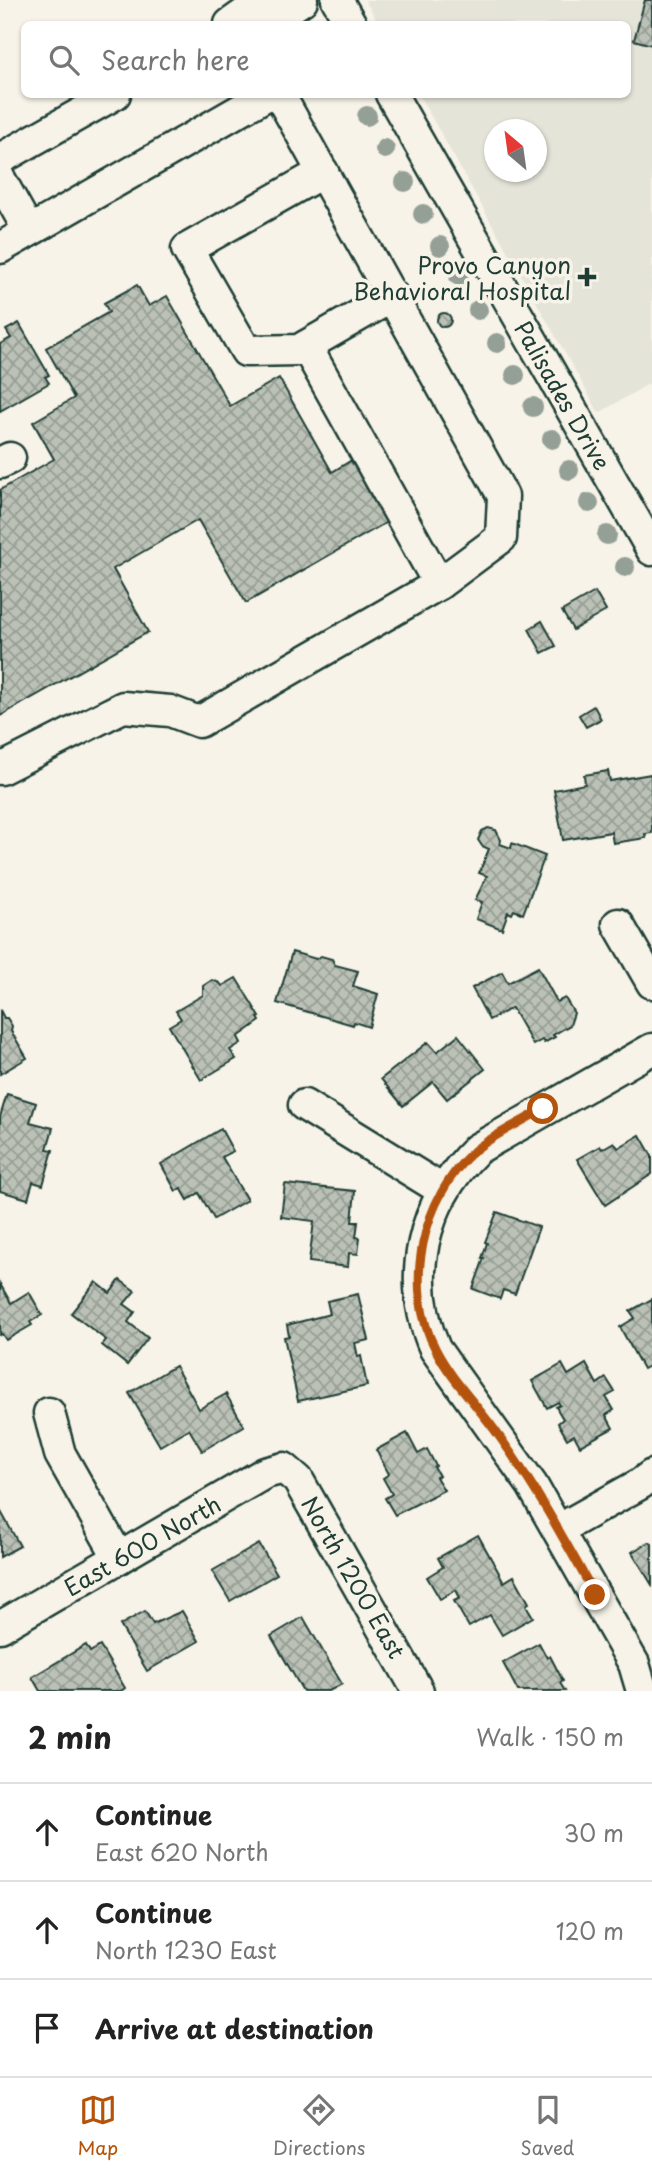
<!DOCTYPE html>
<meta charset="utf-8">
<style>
body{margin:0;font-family:"Playpen Sans",sans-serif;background:#f2f2f2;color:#222}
.compass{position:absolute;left:484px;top:119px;width:63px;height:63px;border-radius:50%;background:#fff;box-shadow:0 2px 5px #0004;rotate:331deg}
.stop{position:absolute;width:21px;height:21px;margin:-16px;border:5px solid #b45309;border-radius:50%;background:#fff}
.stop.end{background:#b45309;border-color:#fff;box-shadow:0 2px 7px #0008}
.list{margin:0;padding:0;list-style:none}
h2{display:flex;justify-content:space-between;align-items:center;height:91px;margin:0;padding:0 28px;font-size:30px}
h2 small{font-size:23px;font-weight:400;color:#767676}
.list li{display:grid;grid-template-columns:46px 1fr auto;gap:21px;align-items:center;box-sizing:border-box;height:98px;padding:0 28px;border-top:2px solid #e0e0e0}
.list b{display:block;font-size:26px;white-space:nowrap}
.list p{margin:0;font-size:23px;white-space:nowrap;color:#767676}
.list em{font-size:23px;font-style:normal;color:#767676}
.icon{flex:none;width:38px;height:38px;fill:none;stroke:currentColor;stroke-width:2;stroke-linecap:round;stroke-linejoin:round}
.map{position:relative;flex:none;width:652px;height:1691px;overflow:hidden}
.search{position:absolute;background:#fff;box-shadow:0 2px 5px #0004;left:21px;right:21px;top:21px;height:77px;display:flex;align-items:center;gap:18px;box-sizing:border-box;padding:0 24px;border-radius:10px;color:#767676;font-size:26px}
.sheet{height:385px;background:#fff}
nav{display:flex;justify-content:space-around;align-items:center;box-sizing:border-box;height:98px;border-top:2px solid #e0e0e0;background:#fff;font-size:19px;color:#767676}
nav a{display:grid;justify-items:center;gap:4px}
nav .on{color:#b45309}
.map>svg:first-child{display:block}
</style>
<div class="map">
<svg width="652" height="1691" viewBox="0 0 652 1691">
<defs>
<pattern id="building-cross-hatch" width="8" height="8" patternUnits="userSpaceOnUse" patternTransform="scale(1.75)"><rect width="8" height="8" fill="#bbc1b6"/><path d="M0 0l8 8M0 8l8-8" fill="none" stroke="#979e95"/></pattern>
</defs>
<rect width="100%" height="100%" fill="#f7f3e8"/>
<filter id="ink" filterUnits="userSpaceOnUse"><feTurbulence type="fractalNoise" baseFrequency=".0143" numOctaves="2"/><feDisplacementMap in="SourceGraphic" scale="14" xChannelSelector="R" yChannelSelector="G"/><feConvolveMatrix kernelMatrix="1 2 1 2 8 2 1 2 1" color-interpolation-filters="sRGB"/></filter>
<g filter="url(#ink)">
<path fill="#e5e4d9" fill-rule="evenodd" d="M365 0H652V382L599 413 419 95 628 94V24H379ZM494 130H536V172H494Z"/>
<g fill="url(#building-cross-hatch)" stroke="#1f3d34" stroke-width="2">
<path d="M645 0H652V45L634 40Z"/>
<path d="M137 285 149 306 167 296 230 406 279 378 332 472 352 460 387 522 246 603 198 520 113 569 148 632 0 716V490L54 459 33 422 74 398 46 348 109 312 104 303Z"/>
<circle cx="444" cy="320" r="7"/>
<path d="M19 323 49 375 45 377 49 383 0 411V344L11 338 6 330Z"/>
<path d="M595 592 606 611 573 630 562 611Z"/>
<path d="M542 621 556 646 542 653 529 629Z"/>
<path d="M594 706 601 719 586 727 579 715Z"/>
<path d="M608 771 610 781 651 774 652 833 645 834 646 838 613 843 611 832 563 840 554 790 585 784 584 775Z"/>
<path d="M488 828 496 830 501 840 500 844 511 848 512 843 545 856 523 914 514 910 512 914 508 912 502 929 476 919 482 902 475 900 487 876 479 873 489 849 482 846 478 840 482 831Z"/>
<path d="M292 952 316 959 321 956 332 959 335 965 358 971 353 986 378 994 369 1027 354 1022 353 1025 277 1003Z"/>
<path d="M538 967 557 1002 565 998 574 1013 570 1025 553 1035 555 1037 544 1043 542 1040 533 1045 512 1008 489 1020 472 988 502 972 508 983Z"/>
<path d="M236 978 260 1017 258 1018 260 1021 238 1037 241 1043 230 1050 236 1059 201 1080 169 1026 181 1019 176 1011 203 995V986L212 980 220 983 222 986Z"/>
<path d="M0 1010 4 1018H7L12 1026 11 1031 27 1058 0 1074Z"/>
<path d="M458 1035 485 1069 447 1099 433 1082 403 1106 381 1079 428 1042 437 1052Z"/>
<path d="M7 1094 36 1103 30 1122 53 1128 47 1149 53 1150 43 1185 33 1182 28 1199 0 1191V1117Z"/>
<path d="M221 1129 233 1151 222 1157 247 1200 214 1219 199 1193 188 1200 181 1188 176 1191 161 1164Z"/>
<path d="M640 1135 652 1156V1174L605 1205 577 1159 600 1146 602 1149 614 1142 618 1148Z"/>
<path d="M285 1184 355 1191 352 1222H358L356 1237 360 1238 358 1254 349 1253 348 1267 309 1262 314 1221 281 1217Z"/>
<path d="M497 1212 539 1227 515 1294 503 1290 500 1299 473 1289 484 1258H482L487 1243 485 1242Z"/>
<path d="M120 1280 135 1291 124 1304 135 1312 128 1322 148 1338 127 1365 102 1345 106 1340 71 1313 96 1282 110 1293Z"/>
<path d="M0 1284 11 1303 29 1292 42 1315 30 1322 32 1325 6 1340 2 1334 0 1335Z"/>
<path d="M358 1294 369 1340 355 1343 358 1357 361 1356 367 1386 298 1401 284 1337 289 1336 287 1325 330 1314 327 1301Z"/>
<path d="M652 1299V1364L643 1369 620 1327 635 1318 630 1311Z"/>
<path d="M562 1364 568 1375 586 1364 597 1384 606 1378 615 1392 606 1397 614 1410 606 1415 613 1428 580 1446 574 1435 567 1439 558 1423 563 1419 556 1407 560 1405 558 1402 547 1408 532 1381Z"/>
<path d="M175 1366 199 1409 226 1394 244 1426 202 1451 189 1429 160 1446 129 1393Z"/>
<path d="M407 1433 418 1454 427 1449 436 1466 434 1467 439 1476 436 1477 444 1490 395 1515 385 1498 392 1494 383 1478 389 1474 376 1450Z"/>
<path d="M0 1510 20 1546 0 1557Z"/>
<path d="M478 1535 504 1582 514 1576 529 1603 526 1605 533 1617 502 1635 490 1615 469 1627 454 1601 460 1598 456 1590 440 1599 427 1577 443 1567 438 1558Z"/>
<path d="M649 1542 652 1544V1585L632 1552Z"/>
<path d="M259 1544 277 1574 230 1601 212 1571Z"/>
<path d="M145 1611 153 1624 182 1611 199 1641 147 1671 120 1625Z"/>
<path d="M303 1617 342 1684 329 1691H303L271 1636Z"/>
<path d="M539 1643 547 1658 550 1656 563 1681 560 1683 565 1691H518L503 1663Z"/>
<path d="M86 1645 90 1652 100 1646 125 1688 121 1691H40L32 1677Z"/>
</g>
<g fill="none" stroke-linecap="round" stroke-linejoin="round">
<g stroke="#1f3d34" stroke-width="35">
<g id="minor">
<path d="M337 0 351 24"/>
<path d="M230 24 264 0"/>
<path d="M266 24 302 0"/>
<path d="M391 94 652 550"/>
<path d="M0 159 115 94"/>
<path d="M323 172 187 249 246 351 299 350 393 296"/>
<path d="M0 179 29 231"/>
<path d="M0 248 268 94"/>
<path d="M306 346 439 584"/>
<path d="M0 463 10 458"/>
<path d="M0 766 1 769 123 707 170 711 199 722 439 584 501 538 503 496 279 94"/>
<path d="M618 924 652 983"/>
<path d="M304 1105 444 1191"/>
<path d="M49 1413 60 1454 119 1558"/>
<path d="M558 1530 640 1484 652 1475"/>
<path d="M0 1627 265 1473 284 1468 298 1480 418 1691"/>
<path d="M642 1691 634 1664 532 1485 435 1349C404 1278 422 1203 477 1149L652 1049"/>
</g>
</g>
<use href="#minor" stroke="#f7f3e8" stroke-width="30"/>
</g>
<g fill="#949f96">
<circle cx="367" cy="116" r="10"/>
<circle cx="385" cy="149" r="10"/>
<circle cx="405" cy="182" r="10"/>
<circle cx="423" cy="214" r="10"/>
<circle cx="440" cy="246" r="10"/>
<circle cx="459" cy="276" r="10"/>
<circle cx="478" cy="310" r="10"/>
<circle cx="497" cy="343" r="10"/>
<circle cx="515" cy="375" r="10"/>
<circle cx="533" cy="407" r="10"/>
<circle cx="552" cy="439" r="10"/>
<circle cx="569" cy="470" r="10"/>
<circle cx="589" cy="503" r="10"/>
<circle cx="607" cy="535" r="10"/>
<circle cx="625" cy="567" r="10"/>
</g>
</g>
<g fill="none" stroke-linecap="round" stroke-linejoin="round" filter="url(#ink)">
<path stroke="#b45309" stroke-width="9" d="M543 1109C522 1122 495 1134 475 1150 422 1197 402 1287 436 1350 452 1381 479 1407 499 1436 535 1486 565 1541 595 1595"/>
</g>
<path fill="#1f3d34" stroke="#f7f3e8" stroke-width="2.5" d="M583.5 266.5h7v7h7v7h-7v7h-7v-7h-7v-7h7z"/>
<g text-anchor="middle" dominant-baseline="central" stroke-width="7" stroke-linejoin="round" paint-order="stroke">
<g font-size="23" fill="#1f3d34" stroke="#f7f3e8" text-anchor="end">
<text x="571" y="264">Provo Canyon<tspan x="571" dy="26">Behavioral Hospital</tspan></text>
</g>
<g font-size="23" fill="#1f3d34" stroke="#f7f3e8">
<text transform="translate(563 395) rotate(60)">Palisades Drive</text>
<text transform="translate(142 1545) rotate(-30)">East 600 North</text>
<text transform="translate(354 1577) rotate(60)">North 1200 East</text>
</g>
</g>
</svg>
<svg class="compass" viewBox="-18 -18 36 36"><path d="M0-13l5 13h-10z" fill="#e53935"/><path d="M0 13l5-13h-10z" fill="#767676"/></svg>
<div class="stop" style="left:543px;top:1109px"></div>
<div class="stop end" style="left:595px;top:1595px"></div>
<div class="search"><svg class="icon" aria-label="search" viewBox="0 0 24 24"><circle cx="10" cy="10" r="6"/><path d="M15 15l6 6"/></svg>Search here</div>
</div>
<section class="sheet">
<h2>2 min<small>Walk · 150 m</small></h2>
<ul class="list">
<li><svg class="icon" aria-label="ahead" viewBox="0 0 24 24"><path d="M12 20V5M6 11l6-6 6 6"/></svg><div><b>Continue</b><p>East 620 North</p></div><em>30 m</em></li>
<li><svg class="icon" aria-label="ahead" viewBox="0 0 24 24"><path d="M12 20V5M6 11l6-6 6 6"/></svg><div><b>Continue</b><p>North 1230 East</p></div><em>120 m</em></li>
<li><svg class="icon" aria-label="arrive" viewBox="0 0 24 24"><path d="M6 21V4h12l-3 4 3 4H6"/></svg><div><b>Arrive at destination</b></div></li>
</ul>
</section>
<nav>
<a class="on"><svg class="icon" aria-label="map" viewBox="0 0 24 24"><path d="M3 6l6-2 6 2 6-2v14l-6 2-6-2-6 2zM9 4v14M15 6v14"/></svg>Map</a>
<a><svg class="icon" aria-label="directions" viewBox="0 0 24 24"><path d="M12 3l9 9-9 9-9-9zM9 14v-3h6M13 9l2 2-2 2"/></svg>Directions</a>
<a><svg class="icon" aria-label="saved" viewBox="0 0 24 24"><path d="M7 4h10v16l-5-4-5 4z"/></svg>Saved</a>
</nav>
